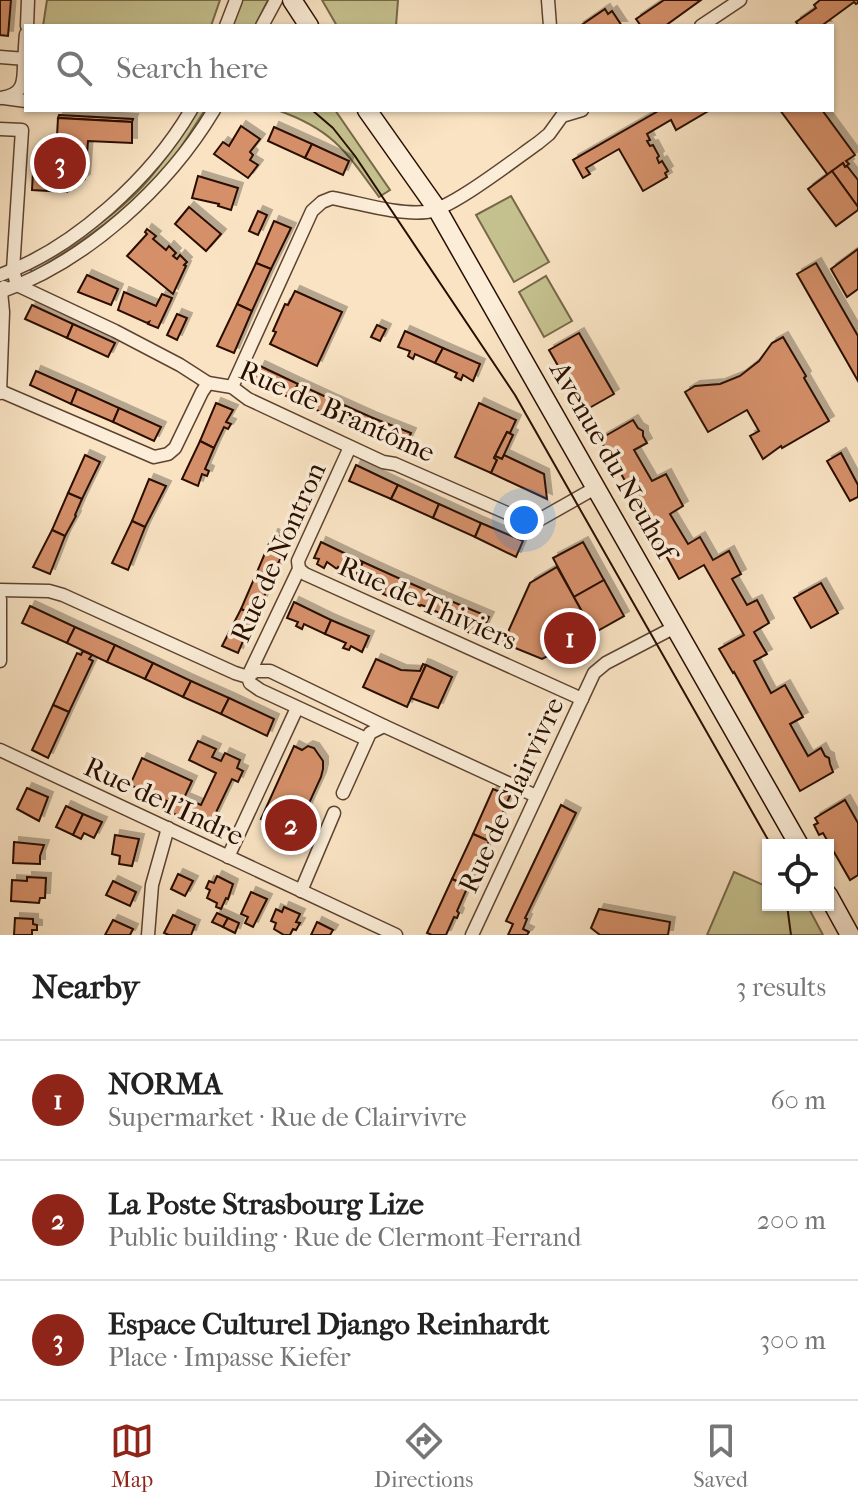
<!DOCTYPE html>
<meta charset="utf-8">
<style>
body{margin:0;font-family:"IM FELL French Canon",serif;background:#f2f2f2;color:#222}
.controls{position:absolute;right:24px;bottom:24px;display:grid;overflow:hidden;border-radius:0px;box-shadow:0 2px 6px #0004}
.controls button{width:72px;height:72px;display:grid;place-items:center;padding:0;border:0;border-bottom:2px solid #e0e0e0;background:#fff;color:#222;font:40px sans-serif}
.you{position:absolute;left:524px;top:520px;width:28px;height:28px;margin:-20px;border:6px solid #fff;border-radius:50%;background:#1a73e8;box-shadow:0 0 0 12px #1a73e833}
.badge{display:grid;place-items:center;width:52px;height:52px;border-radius:50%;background:#8f2418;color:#fff;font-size:26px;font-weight:700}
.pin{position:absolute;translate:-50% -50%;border:4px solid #fff;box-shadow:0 2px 8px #0006}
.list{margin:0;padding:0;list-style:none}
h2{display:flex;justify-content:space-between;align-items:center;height:104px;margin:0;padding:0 32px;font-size:34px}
h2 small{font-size:26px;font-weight:400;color:#767676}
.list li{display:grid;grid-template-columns:52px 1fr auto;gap:24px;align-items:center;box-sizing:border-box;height:120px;padding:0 32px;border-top:2px solid #e0e0e0}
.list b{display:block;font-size:30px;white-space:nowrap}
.list p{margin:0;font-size:26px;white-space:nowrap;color:#767676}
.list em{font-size:26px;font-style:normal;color:#767676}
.icon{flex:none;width:44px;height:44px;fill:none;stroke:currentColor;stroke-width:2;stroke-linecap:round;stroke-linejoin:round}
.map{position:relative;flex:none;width:858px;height:935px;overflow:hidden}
.search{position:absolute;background:#fff;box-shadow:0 2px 6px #0004;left:24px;right:24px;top:24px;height:88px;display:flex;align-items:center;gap:20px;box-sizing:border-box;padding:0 28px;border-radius:0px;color:#767676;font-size:30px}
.sheet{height:464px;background:#fff}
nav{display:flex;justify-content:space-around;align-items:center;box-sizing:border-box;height:112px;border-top:2px solid #e0e0e0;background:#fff;font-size:22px;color:#767676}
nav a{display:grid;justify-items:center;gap:4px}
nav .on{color:#8f2418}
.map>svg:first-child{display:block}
</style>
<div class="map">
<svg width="858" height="935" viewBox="0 0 858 935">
<defs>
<filter id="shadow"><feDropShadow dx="5" dy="-5" stdDeviation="0" flood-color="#0004"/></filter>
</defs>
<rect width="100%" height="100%" fill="#f9e3c3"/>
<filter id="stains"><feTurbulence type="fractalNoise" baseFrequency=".0025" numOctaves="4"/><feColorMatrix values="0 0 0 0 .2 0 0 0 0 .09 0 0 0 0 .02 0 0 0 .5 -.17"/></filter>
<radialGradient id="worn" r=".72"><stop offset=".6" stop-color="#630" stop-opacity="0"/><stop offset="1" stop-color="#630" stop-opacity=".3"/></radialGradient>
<g fill="#c5c18f" stroke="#776848" stroke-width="2">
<path d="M47 0H220L211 26H43Z"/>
<path d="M240 0H268L255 26H231Z"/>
<path d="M322 0H398L396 26H337Z"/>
<path d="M197 110H205C197 122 189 135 181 147 143 201 87 239 32 273L30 268C66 247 103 225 133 196 159 171 178 140 197 110Z"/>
<path d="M277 110H335L390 190 379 197C346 151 332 129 277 110Z"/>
<path d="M511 196 549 262 514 282 476 215Z"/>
<path d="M546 276 572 321 544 337 519 292Z"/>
<path d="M734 872 768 887V905H807L823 935H707Z"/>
</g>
<g fill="#d5906b" stroke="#290e00" stroke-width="2" filter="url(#shadow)">
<path d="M0 0H11L8 36 0 35Z"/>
<path d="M664 0H701L665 26H641L636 19Z"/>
<path d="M820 0H858V3L856 4 854 2 824 24 826 26H799L796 22 816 8 814 5Z"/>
<path d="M605 9 608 14 612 11 622 26H580Z"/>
<path d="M660 110H710L676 130 671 120 647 134 650 140 647 141 650 146 653 145 659 156 657 158 659 163 662 161 668 171 665 173 667 177 643 191 619 149 586 168 590 174 583 178 573 160Z"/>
<path d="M780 110H822L855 155 846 161 849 164 845 167 843 163 828 175Z"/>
<path d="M59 115 133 119 132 122 58 118Z"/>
<path d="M58 118 132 122V143L88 141 85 179 67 192 32 190 34 153 56 154Z"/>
<path d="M241 126 260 139 250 152 253 155 250 160 258 165 248 178 214 154 223 142 229 146Z"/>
<path d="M274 127 312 144 305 158 268 141Z"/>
<path d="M312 144 349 161 343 175 305 158Z"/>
<path d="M843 163 845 167 847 166 858 180V207L832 171Z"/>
<path d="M832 171 858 207V210L836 226 808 189Z"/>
<path d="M198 176 238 188 231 210 218 206 219 204 192 198Z"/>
<path d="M189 207 221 234 206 251 175 224Z"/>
<path d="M258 211 267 215 258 235 249 231Z"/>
<path d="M274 221 291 228 271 269 256 263Z"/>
<path d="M147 229 156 236 153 239 166 250 169 246 176 253 173 256 177 259 180 255 187 262 184 265 186 266 173 294 127 256 147 234 145 232Z"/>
<path d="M858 249V289L847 297 831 269Z"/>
<path d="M256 263 271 269 252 311 237 304Z"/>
<path d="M816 263 858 336V381L797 274Z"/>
<path d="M87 275 118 289 111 305 78 292Z"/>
<path d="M295 291 342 312 317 366 270 344 276 332 273 331 285 304 288 305Z"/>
<path d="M124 292 156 306 162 294 172 298 158 328 148 324 149 322 147 323 118 310Z"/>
<path d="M237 304 252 311 234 353 217 346Z"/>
<path d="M32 305 73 324 67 338 25 319Z"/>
<path d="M177 314 187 318 177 340 167 335Z"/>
<path d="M73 324 115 343 108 357 67 338Z"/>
<path d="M377 325 386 329 380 341 371 337Z"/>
<path d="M405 331 443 348 435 363 415 354 413 359 408 356 410 351 398 347Z"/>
<path d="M579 333 614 394 584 411 549 350Z"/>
<path d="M783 337 806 376 804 378 829 421 782 448 781 446 763 459 750 436 759 431 747 410 708 432 685 392 695 386 720 384 740 376 759 361 772 343Z"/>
<path d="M443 348 480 364 473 381 463 375 461 380 455 377 457 373 435 363Z"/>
<path d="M260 366 298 384 291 398 253 382Z"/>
<path d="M36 371 77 389 71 404 30 385Z"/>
<path d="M298 384 335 401 329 415 314 409 313 410 291 398Z"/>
<path d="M77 389 119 408 113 422 71 404Z"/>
<path d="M335 401 373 418 366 432 351 425 350 427 329 415Z"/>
<path d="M216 403 233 410 226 422 231 424 228 429 224 427 214 448 200 441Z"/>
<path d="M479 403 516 420 510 433 507 432 494 458 497 460 491 473 455 457Z"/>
<path d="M119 408 161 427 154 441 113 422Z"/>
<path d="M373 418 411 433 403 450 366 432Z"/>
<path d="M633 420 638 428 643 431V436L647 443 634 450 652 481 666 474 683 506 670 514 688 544 700 537 713 560 729 551 741 574 732 579 747 605 757 600 769 623 754 632 767 654 754 661 771 693 785 685 803 717 790 724 808 756 821 748 825 756 829 758 830 764 833 772 800 791 734 672 733 673 719 649 744 635 704 565 679 579 614 461 613 462 600 439Z"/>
<path d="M507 432 513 435 502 459 495 456Z"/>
<path d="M200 441 214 448 205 469 209 471 207 476 202 474 198 486 182 479Z"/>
<path d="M841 453 858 485V497L850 501 827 461Z"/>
<path d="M85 455 100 462 82 499 68 493Z"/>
<path d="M504 455 544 474 547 499 491 473 497 460 494 458 495 456 502 459Z"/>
<path d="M356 465 398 485 391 499 349 481Z"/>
<path d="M149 479 166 486 145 527 132 521Z"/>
<path d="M398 485 439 504 433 518 391 499Z"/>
<path d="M68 493 82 499 75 515 76 516 65 536 52 530Z"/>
<path d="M439 504 481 523 475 537 433 518Z"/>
<path d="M132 521 145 527 128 570 112 563Z"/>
<path d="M481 523 523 541 516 557 475 537Z"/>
<path d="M52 530 65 536 50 574 33 567Z"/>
<path d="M273 534 289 541 271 578 257 572Z"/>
<path d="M321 542 363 562 356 576 351 573 348 578 341 575 343 570 338 567 337 569 327 562 324 568 317 564 319 559 314 558Z"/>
<path d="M583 542 604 580 574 597 553 558Z"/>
<path d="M363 562 405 581 398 595 392 592 390 597 383 594 385 589 379 586 378 587 369 581 366 586 359 583 361 578 356 576Z"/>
<path d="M557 567 594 633 542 659 503 643 530 583Z"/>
<path d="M257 572 271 578 264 597 254 615 241 609Z"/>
<path d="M604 580 624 616 594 633 574 597Z"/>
<path d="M405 581 446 599 440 613 435 611 432 616 425 613 427 607 421 605 420 606 410 600 408 605 400 602 403 596 398 595Z"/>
<path d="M821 583 838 613 811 628 794 598Z"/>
<path d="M446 599 489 617 481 633 476 630 474 635 466 631 469 626 460 624 452 619 449 624 442 621 444 615 440 613Z"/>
<path d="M294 602 331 620 325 634 304 624 302 629 296 626 298 622 287 618Z"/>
<path d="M30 606 75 627 67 643 22 623Z"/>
<path d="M241 609 254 615 238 653 222 646Z"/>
<path d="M331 620 369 636 362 652 351 646 349 650 343 648 346 643 325 634Z"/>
<path d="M75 627 115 645 107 662 67 643Z"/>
<path d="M115 645 153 663 145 679 107 662Z"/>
<path d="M83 651 92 655 89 659 93 661 69 712 53 705 77 653 81 655Z"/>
<path d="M376 659 401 670 420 671 423 664 426 665 407 707 363 687Z"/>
<path d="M153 663 191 681 183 697 145 679Z"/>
<path d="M426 665 452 677 438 708 411 698Z"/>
<path d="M191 681 229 698 221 714 183 697Z"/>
<path d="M229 698 274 719 267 736 221 714Z"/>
<path d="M53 705 69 712 48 758 32 750Z"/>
<path d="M198 741 216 749 212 757 221 761 225 753 240 760 237 768 243 771 238 782 232 779 208 829 163 809 167 801 130 785 142 758 192 781 184 798 201 805 216 773 189 760Z"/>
<path d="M294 746 302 750 308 746 314 748 323 761V769L321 777 295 834H293L261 819Z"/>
<path d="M27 788 48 797 39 821 17 809Z"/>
<path d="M493 789 510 796 499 819 501 820 499 825 496 824 489 841 473 834Z"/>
<path d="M845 800 858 823V875L850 880 823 833 819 835 814 825 818 823 815 818Z"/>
<path d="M561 805 576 813 525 918 527 919 523 929 529 932 527 935H508L513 924 506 921Z"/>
<path d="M66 806 83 814 73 835 56 827Z"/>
<path d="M83 814 102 822 94 838 84 833 81 839 73 835Z"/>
<path d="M473 834 489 841 482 857 484 858 482 864 479 862 468 886 452 879Z"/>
<path d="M115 835 139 839 132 866 119 864 120 856 112 854Z"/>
<path d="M14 842 44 845 40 856V864L13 863Z"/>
<path d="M178 874 193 881 185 896 171 889Z"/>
<path d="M217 876 233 884 228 899 226 898 221 909 216 907 217 903 207 898 210 890 206 888 209 881 214 883Z"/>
<path d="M27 877 46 878 45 898H40L39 903 11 901 12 880 27 881Z"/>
<path d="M452 879 468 886 457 911 459 913 457 918 454 917 446 935H432L427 933Z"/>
<path d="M113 881 136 892 130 906 106 895Z"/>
<path d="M251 892 267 899 253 927 245 923 248 917 241 914Z"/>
<path d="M284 907 300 914 296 922 300 923 296 930 293 929 290 935H284L274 929 276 923 271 921 276 909 282 912Z"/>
<path d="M599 909 670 922 668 935H600L591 928Z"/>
<path d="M217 913 228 918 223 927 212 922Z"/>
<path d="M173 915 195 925 191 935H169L164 933Z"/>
<path d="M15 918 33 919V924L37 925V930H32V935H14Z"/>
<path d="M228 918 239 923 235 933 223 927Z"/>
<path d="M113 920 133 929 130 935H105Z"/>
<path d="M317 922 333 930 330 935H311Z"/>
</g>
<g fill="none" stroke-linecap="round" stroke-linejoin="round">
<g stroke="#5d4331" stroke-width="15">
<g id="street">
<path d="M548 0 550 26"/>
<path d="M27 26 28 0"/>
<path d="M226 26 236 0"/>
<path d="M262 26 276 0"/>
<path d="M701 26 740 0"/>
<path d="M0 57 26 59"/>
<path d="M0 98C25 95 24 81 24 60 25 52 25 43 26 34"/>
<path d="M4 98 26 101"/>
<path d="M0 129 22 130 13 270 17 285 115 331 180 365 208 383 232 387 248 399 383 462 395 464 523 520 537 521 597 487"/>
<path d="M0 275C74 249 152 177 191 110"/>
<path d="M0 292C86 262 168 187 214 110"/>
<path d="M232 387 312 211 322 202 332 198C360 203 397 215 426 212 450 210 515 159 538 143L549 134 562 116 582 110"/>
<path d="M0 391 154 457 168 454 175 448 202 392 208 383"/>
<path d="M0 393 3 312 1 291 4 287"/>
<path d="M299 569 305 574 582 699"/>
<path d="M0 590 49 591 63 595 235 673 248 677 250 683 260 690 366 739"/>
<path d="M0 599V661"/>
<path d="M248 676 299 569 298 561 350 447"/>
<path d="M248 677 255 671H270L384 726 536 796"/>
<path d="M0 750 396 935"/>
<path d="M343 793 370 733 384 726"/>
<path d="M228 857 297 708"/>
<path d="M301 891 334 813"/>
<path d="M148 935 152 885 168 828"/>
<path d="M472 935 594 673 606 663 675 627"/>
</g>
</g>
<g stroke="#290e00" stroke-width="21">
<g id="secondary">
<path d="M292 0 309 26"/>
<path d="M367 110 437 209 799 845"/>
<path d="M828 895 850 935"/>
</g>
</g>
<use href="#street" stroke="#fbedd8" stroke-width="12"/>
<use href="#secondary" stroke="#fbedd8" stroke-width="18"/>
<g stroke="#290e00" stroke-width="2">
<path d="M312 110 333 128 355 156 515 395 771 845"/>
<path d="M787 905 791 935"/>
</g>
</g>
<g text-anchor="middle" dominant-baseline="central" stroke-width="7" stroke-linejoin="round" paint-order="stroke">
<g font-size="28" fill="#290e00" stroke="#fbedd8">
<text transform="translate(337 411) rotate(24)">Rue de Brantôme</text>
<text transform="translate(613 460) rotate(60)">Avenue du Neuhof</text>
<text transform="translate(278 552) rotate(-66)">Rue de Nontron</text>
<text transform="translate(428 603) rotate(24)">Rue de Thiviers</text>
<text transform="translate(511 795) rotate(-65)">Rue de Clairvivre</text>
<text transform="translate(164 801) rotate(25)">Rue de l'Indre</text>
</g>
</g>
<rect width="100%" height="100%" filter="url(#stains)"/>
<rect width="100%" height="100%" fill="url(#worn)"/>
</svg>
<div class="controls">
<button><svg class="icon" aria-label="locate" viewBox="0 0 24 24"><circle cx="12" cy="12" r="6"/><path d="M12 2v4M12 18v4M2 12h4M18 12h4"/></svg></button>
</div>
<div class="you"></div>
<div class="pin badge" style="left:570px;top:638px">1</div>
<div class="pin badge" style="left:291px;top:825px">2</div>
<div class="pin badge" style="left:60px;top:163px">3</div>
<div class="search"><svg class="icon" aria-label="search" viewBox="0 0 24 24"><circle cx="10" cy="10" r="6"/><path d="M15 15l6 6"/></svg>Search here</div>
</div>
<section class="sheet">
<h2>Nearby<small>3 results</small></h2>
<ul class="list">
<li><span class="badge">1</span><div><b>NORMA</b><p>Supermarket · Rue de Clairvivre</p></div><em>60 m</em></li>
<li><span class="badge">2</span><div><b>La Poste Strasbourg Lize</b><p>Public building · Rue de Clermont-Ferrand</p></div><em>200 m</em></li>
<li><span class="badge">3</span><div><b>Espace Culturel Django Reinhardt</b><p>Place · Impasse Kiefer</p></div><em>300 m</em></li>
</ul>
</section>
<nav>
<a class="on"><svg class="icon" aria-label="map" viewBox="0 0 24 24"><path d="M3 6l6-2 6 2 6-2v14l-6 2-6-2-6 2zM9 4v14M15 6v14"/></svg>Map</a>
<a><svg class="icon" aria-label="directions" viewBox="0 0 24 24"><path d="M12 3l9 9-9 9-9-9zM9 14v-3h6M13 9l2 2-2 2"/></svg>Directions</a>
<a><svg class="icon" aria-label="saved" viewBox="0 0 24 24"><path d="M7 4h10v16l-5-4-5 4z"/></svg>Saved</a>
</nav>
